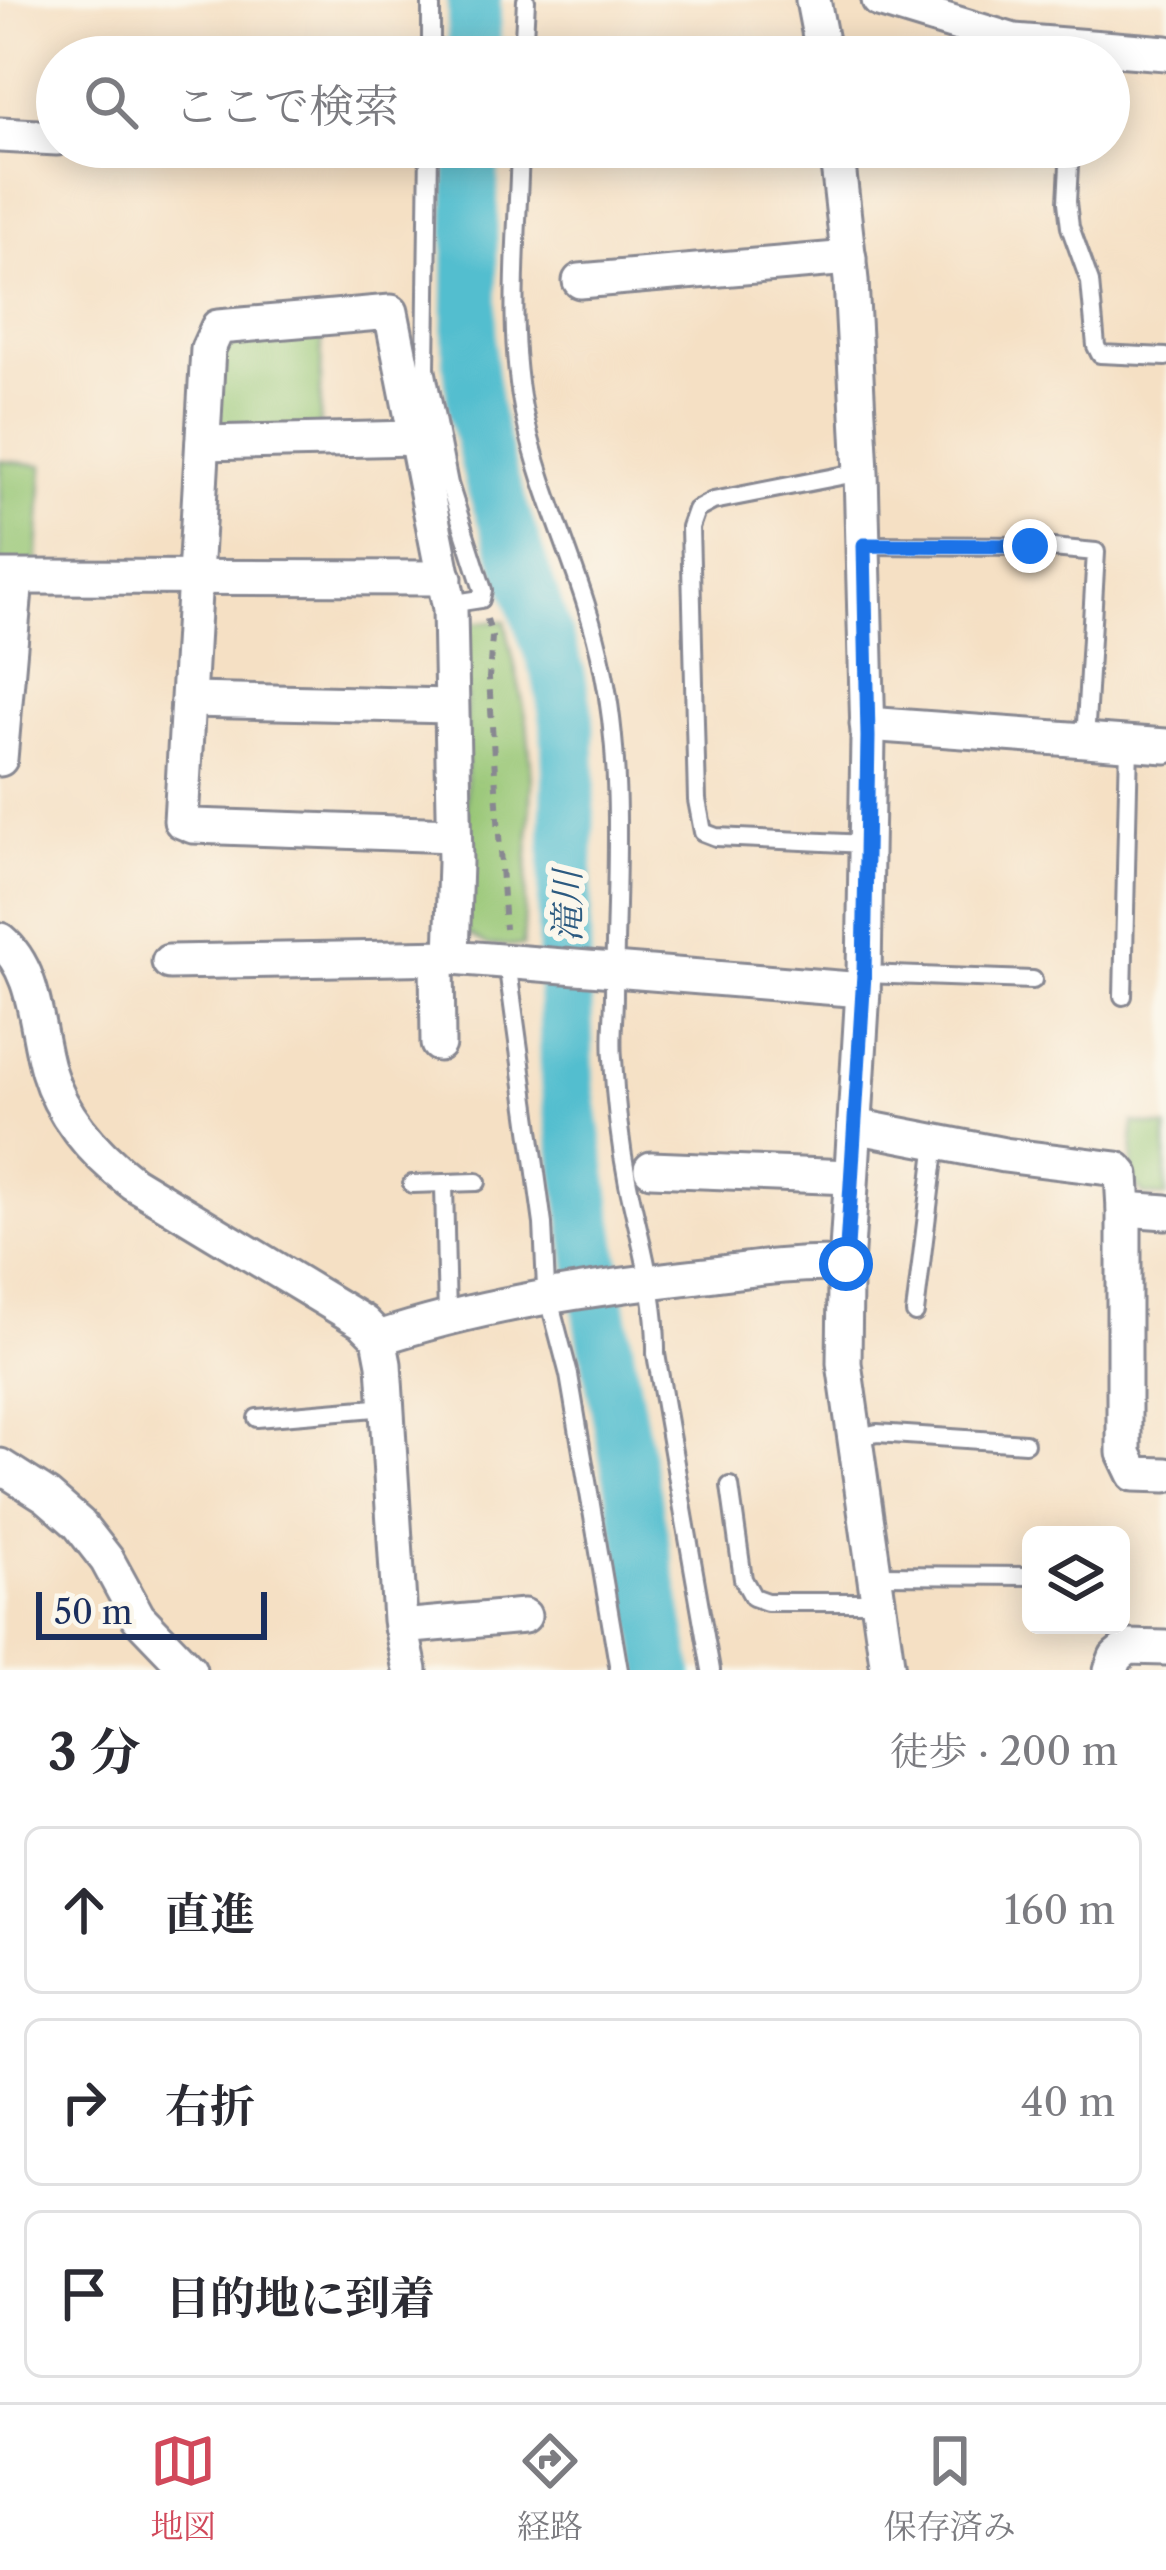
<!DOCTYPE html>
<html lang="ja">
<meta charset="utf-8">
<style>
body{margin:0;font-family:"Libre Caslon Text","Noto Serif JP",serif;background:#f7f7f7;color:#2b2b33}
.controls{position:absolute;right:36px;bottom:36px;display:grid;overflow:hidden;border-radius:18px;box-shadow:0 6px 30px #0003}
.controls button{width:108px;height:108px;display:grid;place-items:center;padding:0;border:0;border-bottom:3px solid #e1e1e2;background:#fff;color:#2b2b33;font:60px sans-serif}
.scale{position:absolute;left:36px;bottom:30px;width:231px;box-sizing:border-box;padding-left:12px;border:6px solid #1b2f5e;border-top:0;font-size:33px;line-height:42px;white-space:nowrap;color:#1b2f5e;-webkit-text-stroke:9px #fbf7ec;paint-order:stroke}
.stop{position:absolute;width:36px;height:36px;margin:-27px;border:9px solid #1a73e8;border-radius:50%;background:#fff}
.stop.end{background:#1a73e8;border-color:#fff;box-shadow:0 3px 12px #0008}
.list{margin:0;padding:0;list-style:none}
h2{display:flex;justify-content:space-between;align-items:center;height:156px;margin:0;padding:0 48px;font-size:51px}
h2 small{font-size:39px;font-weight:400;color:#7c7c81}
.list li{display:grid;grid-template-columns:78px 1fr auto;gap:36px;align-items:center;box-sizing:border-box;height:168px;margin:0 24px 24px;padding:0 24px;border:3px solid #e1e1e2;border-radius:18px}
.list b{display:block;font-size:45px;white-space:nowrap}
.list em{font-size:39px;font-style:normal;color:#7c7c81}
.icon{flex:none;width:66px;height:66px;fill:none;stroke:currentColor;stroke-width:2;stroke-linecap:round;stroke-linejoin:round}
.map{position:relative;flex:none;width:1166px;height:1670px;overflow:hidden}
.search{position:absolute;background:#fff;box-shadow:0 6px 30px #0003;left:36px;right:36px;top:36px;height:132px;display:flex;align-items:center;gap:30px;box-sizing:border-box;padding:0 42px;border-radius:66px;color:#7c7c81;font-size:45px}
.sheet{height:732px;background:#fff}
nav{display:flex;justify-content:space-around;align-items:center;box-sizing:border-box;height:168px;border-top:3px solid #e1e1e2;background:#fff;font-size:33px;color:#7c7c81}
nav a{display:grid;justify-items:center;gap:6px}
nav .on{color:#d1495b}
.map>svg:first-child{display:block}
</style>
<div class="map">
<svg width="1166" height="1670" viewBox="0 0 1166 1670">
<rect width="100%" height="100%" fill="#fbf7ec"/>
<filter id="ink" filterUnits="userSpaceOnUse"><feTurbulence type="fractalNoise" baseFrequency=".00833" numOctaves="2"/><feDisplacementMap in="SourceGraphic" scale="24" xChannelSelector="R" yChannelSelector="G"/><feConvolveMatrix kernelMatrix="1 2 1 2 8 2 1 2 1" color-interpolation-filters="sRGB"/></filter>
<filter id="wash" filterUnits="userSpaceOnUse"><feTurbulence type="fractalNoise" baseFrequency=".004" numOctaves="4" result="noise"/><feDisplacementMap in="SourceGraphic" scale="48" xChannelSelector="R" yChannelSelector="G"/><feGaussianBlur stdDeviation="2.7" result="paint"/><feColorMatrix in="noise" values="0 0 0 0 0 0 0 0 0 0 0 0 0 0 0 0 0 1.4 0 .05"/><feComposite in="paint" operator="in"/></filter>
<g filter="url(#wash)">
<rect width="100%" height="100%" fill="#f5e0c4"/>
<g fill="#97c675" stroke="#597a6a" stroke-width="3">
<path d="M322 329 320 431 218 430V347L234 334Z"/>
<path d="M0 461 43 465 37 569 0 567Z"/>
<path d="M505 621 527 722 532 780 523 946 488 945 466 932V623Z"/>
<path d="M1133 1123 1166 1127V1197L1144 1195 1132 1180Z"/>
</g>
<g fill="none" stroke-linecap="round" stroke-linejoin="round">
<g stroke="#53becf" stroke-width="54">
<path d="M474 57V0"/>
<path d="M472 147 469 357 475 411 492 482 559 676 567 720 569 775 564 929 567 1084 601 1319 666 1670"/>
</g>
</g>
</g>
<g filter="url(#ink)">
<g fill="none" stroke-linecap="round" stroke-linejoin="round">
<g stroke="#888891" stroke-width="22">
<g id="service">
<path d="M431 57V0"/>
<path d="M523 57 526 0"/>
<path d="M429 147 426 368 449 484 483 590 481 599 449 604"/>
<path d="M520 147C518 236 506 331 525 418 544 504 586 583 603 669 625 775 615 888 614 995 614 1016 611 1038 613 1058 615 1100 620 1143 628 1184 640 1241 657 1295 656 1354L711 1670"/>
<path d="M1070 147 1067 202 1070 227 1090 282 1096 346 1100 354 1166 357"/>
<path d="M861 472 713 501 696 510 690 527 697 800 703 832 716 837 866 844"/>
<path d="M864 545 1031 546 1096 552 1085 741"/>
<path d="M507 962 543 1224 546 1288 569 1375 619 1670"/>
<path d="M864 974 1033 980"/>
<path d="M1123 996 1129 744"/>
<path d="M412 1184 477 1182"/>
<path d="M444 1185 447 1318"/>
<path d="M915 1313 936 1142"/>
<path d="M257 1418 387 1407"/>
<path d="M855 1438 877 1433 1025 1443"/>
<path d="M730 1486 743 1579 753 1597 767 1602H879"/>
<path d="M875 1575 1031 1576"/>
</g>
</g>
<g stroke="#888891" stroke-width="39">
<g id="minor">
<path d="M813 0 824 57"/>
<path d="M879 0 1014 41 1166 53"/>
<path d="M0 135 57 138"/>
<path d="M836 147 851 280 861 472 868 737 864 974 845 1283 844 1363 888 1670"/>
<path d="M580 281 849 258"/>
<path d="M203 443 415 438"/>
<path d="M0 577 445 578"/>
<path d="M190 700 451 706"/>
<path d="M867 724 1166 746"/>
<path d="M0 759 16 578"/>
<path d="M454 835 193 826 181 821 208 349 218 327 391 312 450 609 455 862 452 957 863 990"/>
<path d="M0 940C37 971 35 1027 48 1071 62 1118 95 1154 133 1183L363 1322 379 1338 384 1364 400 1620 410 1670"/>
<path d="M437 958 438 1044"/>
<path d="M169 962 452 957"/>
<path d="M855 1126 1004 1155 1117 1169 1122 1175 1124 1209V1453L1134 1474 1166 1475"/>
<path d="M651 1169 851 1177"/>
<path d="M1124 1209 1166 1212"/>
<path d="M379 1338C482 1304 591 1288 698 1276 747 1270 796 1262 846 1265"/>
<path d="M0 1466 47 1496 79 1524 107 1560 138 1617 189 1670"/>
<path d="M401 1627 524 1616"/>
<path d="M1111 1670 1116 1657 1128 1647 1166 1648"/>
</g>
</g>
<path stroke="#888891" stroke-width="6" stroke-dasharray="9 9" stroke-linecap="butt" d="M487 619 492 637 489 678 505 929"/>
<use href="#service" stroke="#fff" stroke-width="16"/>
<use href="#minor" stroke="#fff" stroke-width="33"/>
</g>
</g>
<g fill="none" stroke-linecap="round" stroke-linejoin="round" filter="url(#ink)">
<path stroke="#1a73e8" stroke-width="15" d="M846 1264 864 974 868 737 864 545 1030 546"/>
</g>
<g text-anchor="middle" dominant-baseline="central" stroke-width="12" stroke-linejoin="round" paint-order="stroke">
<g font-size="36" font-style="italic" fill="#2c5a80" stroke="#fbf7ec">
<text transform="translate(567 906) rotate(-90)">滝川</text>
</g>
</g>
</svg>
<div class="controls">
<button><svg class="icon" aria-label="layers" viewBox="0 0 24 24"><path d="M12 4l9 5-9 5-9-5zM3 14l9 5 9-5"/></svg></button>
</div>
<div class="scale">50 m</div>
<div class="stop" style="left:846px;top:1264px"></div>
<div class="stop end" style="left:1030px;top:546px"></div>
<div class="search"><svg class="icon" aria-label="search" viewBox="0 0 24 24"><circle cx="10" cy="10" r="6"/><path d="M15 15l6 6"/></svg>ここで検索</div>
</div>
<section class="sheet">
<h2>3 分<small>徒歩 · 200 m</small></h2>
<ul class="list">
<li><svg class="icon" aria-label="ahead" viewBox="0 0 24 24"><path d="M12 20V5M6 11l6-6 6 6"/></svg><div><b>直進</b></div><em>160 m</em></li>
<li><svg class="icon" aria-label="right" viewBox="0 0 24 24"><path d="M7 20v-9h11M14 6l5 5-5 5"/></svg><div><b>右折</b></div><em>40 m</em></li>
<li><svg class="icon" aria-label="arrive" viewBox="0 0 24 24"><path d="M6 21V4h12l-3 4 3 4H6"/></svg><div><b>目的地に到着</b></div></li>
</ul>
</section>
<nav>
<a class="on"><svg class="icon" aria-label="map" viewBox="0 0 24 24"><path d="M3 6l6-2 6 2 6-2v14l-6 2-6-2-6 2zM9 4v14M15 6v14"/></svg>地図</a>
<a><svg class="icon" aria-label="directions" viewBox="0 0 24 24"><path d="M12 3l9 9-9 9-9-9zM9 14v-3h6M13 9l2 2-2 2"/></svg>経路</a>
<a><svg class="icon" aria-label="saved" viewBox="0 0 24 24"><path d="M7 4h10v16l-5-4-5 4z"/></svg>保存済み</a>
</nav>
